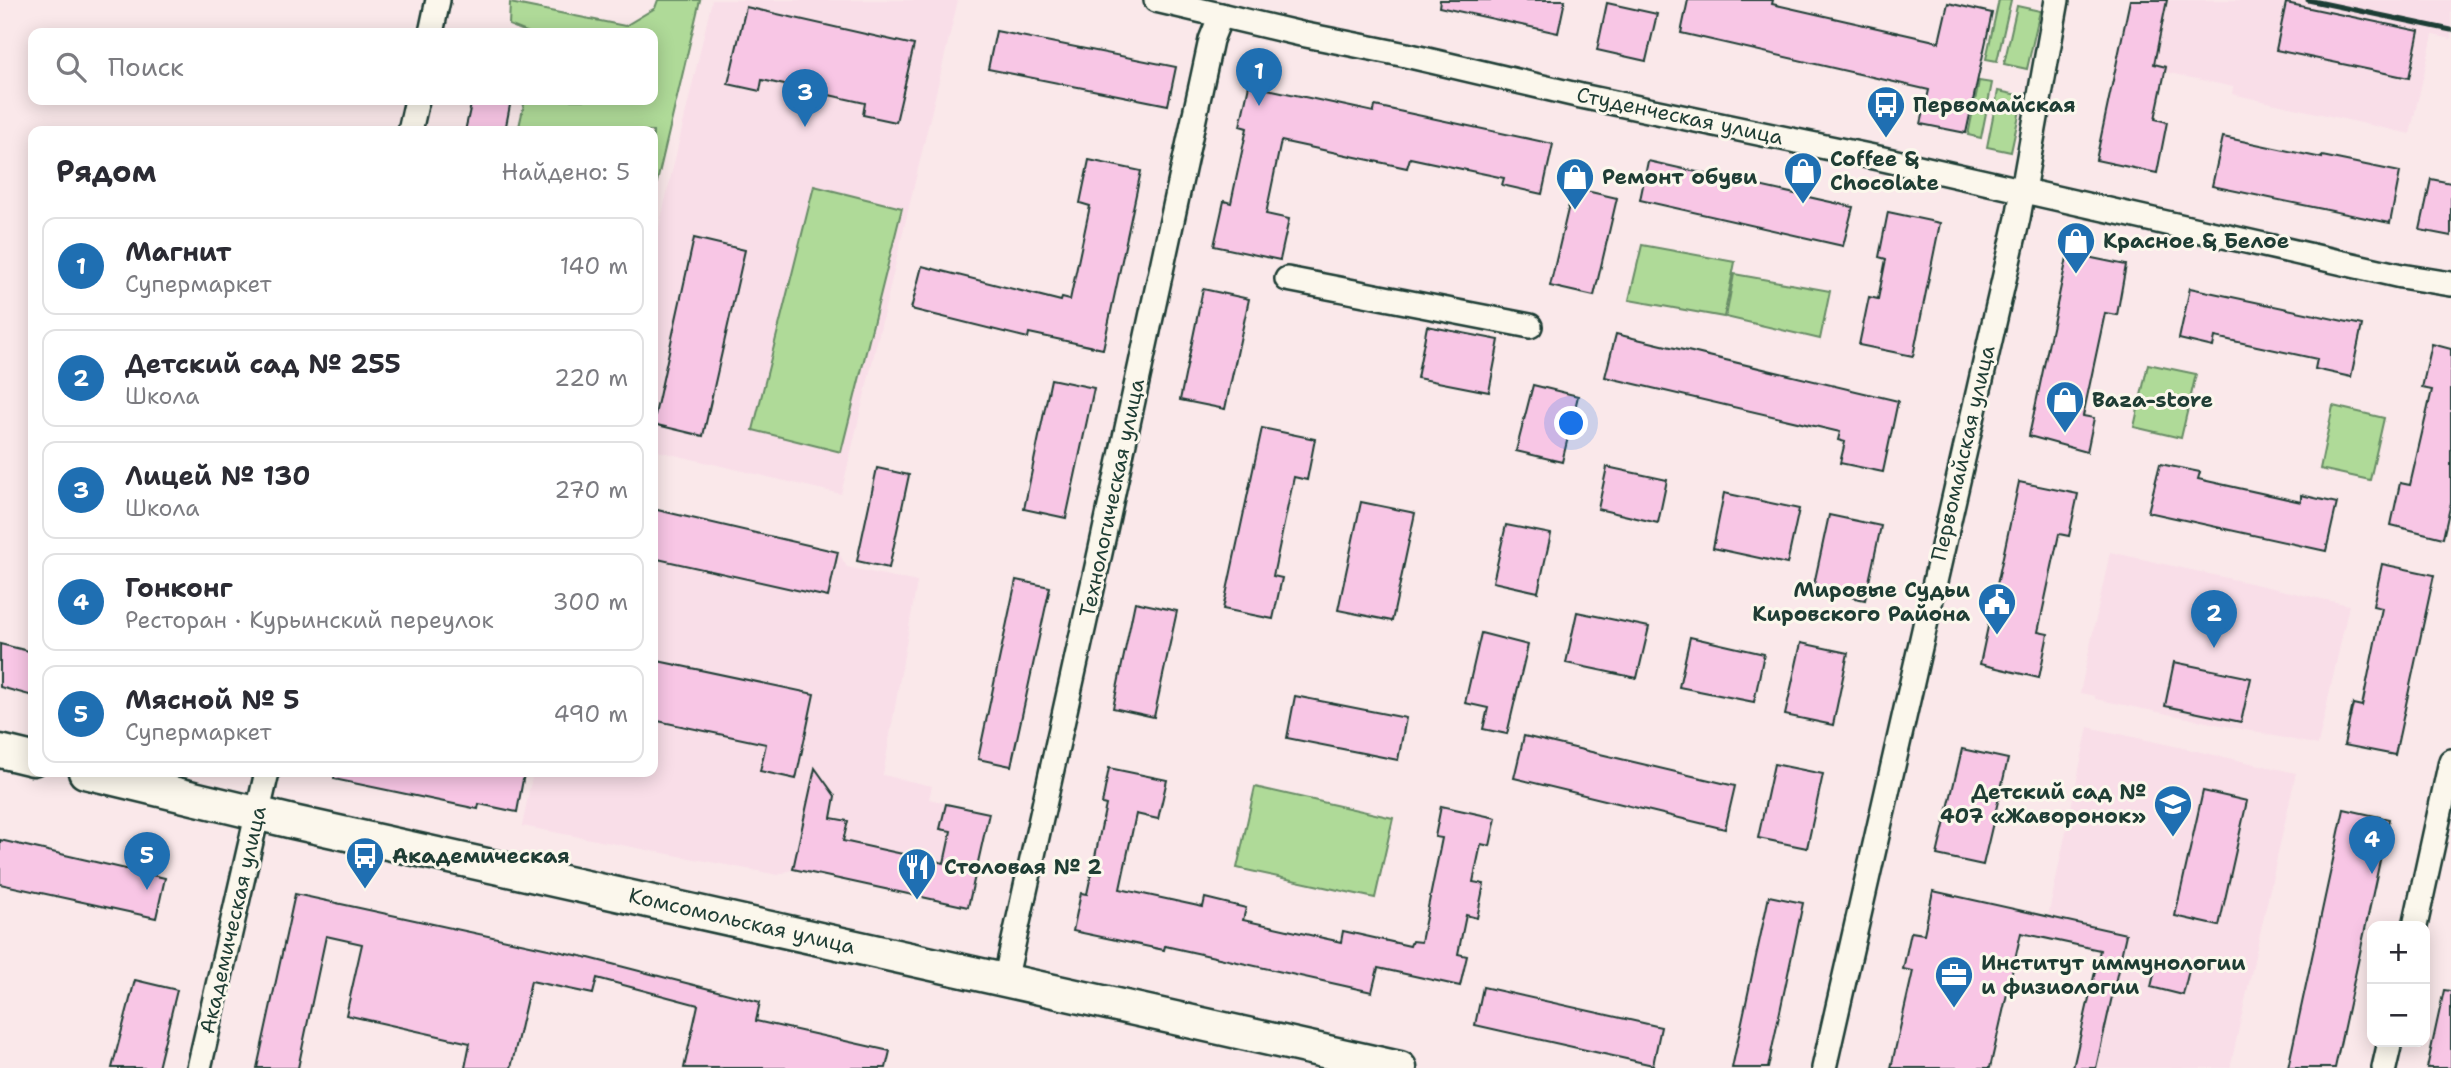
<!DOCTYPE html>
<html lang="ru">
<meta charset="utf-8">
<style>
body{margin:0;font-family:"Shantell Sans",sans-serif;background:#f7f7f7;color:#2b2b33}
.controls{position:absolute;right:21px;bottom:21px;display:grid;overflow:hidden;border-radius:14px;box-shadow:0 4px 18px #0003}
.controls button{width:63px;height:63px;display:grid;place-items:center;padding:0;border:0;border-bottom:2px solid #e1e1e2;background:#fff;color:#2b2b33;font:35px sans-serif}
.you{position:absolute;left:1572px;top:424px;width:24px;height:24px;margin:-18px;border:5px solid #fff;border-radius:50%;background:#1a73e8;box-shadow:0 0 0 10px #1a73e833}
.badge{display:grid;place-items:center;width:46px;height:46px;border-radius:50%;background:#1f6fb2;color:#fff;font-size:23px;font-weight:700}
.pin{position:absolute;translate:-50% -58px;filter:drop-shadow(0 2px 4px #0008)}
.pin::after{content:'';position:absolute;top:37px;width:24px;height:21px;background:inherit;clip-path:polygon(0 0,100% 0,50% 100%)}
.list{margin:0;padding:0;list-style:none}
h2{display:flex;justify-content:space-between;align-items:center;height:91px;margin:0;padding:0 28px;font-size:30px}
h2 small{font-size:23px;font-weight:400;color:#7c7c81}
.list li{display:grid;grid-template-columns:46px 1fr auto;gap:21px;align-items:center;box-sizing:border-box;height:98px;margin:0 14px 14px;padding:0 14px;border:2px solid #e1e1e2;border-radius:14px}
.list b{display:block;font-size:26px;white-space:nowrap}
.list p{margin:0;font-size:23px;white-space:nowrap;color:#7c7c81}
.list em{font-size:23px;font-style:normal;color:#7c7c81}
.icon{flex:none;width:38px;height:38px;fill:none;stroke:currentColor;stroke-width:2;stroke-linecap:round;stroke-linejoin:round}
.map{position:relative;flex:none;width:2451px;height:1068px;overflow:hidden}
.search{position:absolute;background:#fff;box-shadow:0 4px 18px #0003;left:28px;top:28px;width:630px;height:77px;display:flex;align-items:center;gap:18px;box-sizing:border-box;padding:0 24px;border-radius:14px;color:#7c7c81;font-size:26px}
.panel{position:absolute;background:#fff;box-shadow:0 4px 18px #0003;left:28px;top:126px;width:630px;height:651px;border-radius:14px}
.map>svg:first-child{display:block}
</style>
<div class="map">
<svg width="2451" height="1068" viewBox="0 0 2451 1068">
<rect width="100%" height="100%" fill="#fae8ea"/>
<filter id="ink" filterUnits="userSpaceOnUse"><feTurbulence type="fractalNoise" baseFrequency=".0143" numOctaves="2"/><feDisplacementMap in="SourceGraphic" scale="14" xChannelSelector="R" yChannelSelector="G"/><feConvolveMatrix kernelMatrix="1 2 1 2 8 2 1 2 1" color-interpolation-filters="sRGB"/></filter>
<g filter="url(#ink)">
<g fill="#f9dee8">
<path d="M712 0H958L841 494 653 450V253Z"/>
<path d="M2167 0H2451V39L2433 35 2410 134 2232 94 2233 87 2165 72 2166 67 2154 64Z"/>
<path d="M653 509 838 552 847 567 917 582 883 775 932 786 929 799 989 813 968 907 793 869 778 875 522 826 533 772H653Z"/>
<path d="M2110 552 2349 605 2318 745 2095 699V696L2080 693Z"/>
<path d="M2088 727 2296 773 2230 1068H2096L2125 934 2048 917Z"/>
</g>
<g fill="#afda98" stroke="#678c66" stroke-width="2">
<path d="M658 0H700L653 199V131H518L525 100H653V33H529L509 25 510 3 625 26 655 8Z"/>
<path d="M1999 0H2011L1997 61 1986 59Z"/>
<path d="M2017 6 2040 11 2027 69 2004 64Z"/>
<path d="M1979 81 1992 83 1981 138 1968 135Z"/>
<path d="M1998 91 2023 96 2011 152 1987 147Z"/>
<path d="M814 186 902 208 841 452 753 430Z"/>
<path d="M1642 245 1735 262 1724 317 1629 300Z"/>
<path d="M1734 274 1830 291 1820 339 1726 317Z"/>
<path d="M2148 364 2196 374 2181 438 2134 427Z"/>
<path d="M2333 406 2384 418 2370 480 2320 469Z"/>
<path d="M1255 787 1393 818 1375 898 1237 868Z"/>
</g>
<g fill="#f8c6e5" stroke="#1f3d34" stroke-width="2">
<path d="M1440 0H1565L1558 33 1439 7Z"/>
<path d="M1688 0H1773L1772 4 1939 42 1948 3 1992 13 1966 133 1921 124 1929 90 1681 33Z"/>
<path d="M2130 0H2167L2154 64 2166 67 2155 119 2167 122 2157 173 2096 160Z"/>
<path d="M1607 3 1657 14 1646 61 1597 50Z"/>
<path d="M2286 3 2419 31 2409 78 2276 50Z"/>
<path d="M746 7 914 45 896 122 863 115 865 103 762 80 760 91 728 84Z"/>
<path d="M996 31 1176 67 1168 105 988 69Z"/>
<path d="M1249 85 1374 112 1375 106 1553 144 1542 194 1502 185 1504 178 1410 158 1407 168 1281 141 1266 214 1289 219 1280 260 1214 246 1224 201 1231 203 1247 128 1240 126Z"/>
<path d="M472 100H511L505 131H465Z"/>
<path d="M2223 137 2322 158V156L2400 172 2390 223 2212 186Z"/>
<path d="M1089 160 1141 171 1103 349 1029 333 1028 338 911 309 922 266 1061 301 1062 298 1070 300 1090 206 1080 203Z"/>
<path d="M1648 161 1853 207 1843 246 1640 200Z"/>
<path d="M2431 179 2451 183V236L2420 230Z"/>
<path d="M1573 188 1617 198 1594 296 1550 286Z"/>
<path d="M1888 212 1940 223 1913 356 1859 345 1869 297 1878 299 1886 259 1879 257Z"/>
<path d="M694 238 745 250 703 436 653 424Z"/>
<path d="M2068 253 2126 265 2117 315 2105 313 2083 416 2094 418 2087 452 2029 436Z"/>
<path d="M2190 288 2362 325 2351 377 2315 369 2317 359 2215 337 2213 347 2179 339Z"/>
<path d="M1203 289 1249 299 1225 409 1180 400Z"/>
<path d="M1427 326 1499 340 1489 392 1417 378Z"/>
<path d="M1616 334 1898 401 1883 472 1840 463 1845 442 1838 440 1840 432 1605 377Z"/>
<path d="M2432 344 2451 349V503L2443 538 2391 525 2400 483 2410 485 2432 390 2422 388Z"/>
<path d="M1051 379 1094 388 1066 518 1024 509Z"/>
<path d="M1533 385 1578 396 1562 462 1516 451Z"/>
<path d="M1262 428 1315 439 1307 480 1294 477 1273 576 1282 578 1273 619 1223 609Z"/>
<path d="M2160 464 2200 472 2198 479 2301 502V495L2337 503 2326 551 2148 512Z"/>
<path d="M1607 467 1667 480 1658 523 1598 509Z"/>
<path d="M877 468 909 475 889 568 857 561Z"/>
<path d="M2019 482 2078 494 2069 536 2059 534 2038 632 2048 634 2039 678 1980 664Z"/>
<path d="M1724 493 1799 509 1787 564 1713 548Z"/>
<path d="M1361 502 1415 513 1392 621 1338 610Z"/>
<path d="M653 509 838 552 828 597 653 558Z"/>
<path d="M1829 515 1881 526 1865 600 1813 589Z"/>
<path d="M1506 525 1551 534 1538 592 1493 582Z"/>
<path d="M2382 564 2434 575 2395 755 2344 745 2353 704 2362 706 2382 608 2373 606Z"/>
<path d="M1016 580 1050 587 1011 766 978 759Z"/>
<path d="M1135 602 1177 611 1154 717 1113 708Z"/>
<path d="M1577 612 1649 627 1637 678 1566 663Z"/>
<path d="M1481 633 1528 645 1507 734 1483 729 1488 708 1465 703Z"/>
<path d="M1690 637 1764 654 1754 702 1679 687Z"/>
<path d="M1801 643 1848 653 1833 725 1785 715Z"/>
<path d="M0 644 33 652V696L0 687Z"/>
<path d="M653 660 814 694 796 779 760 771 766 744 653 720Z"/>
<path d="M2174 662 2251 678 2241 722 2165 706Z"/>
<path d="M1295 696 1406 718 1398 760 1287 738Z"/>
<path d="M1524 736 1735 786 1725 829 1514 778Z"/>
<path d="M1962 749 2008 759 1983 865 1937 855Z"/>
<path d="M1774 764 1823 774 1807 848 1758 838Z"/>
<path d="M815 768 835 796 831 818 848 821 843 841 944 863 951 831 940 829 946 804 989 813 968 907 793 869Z"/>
<path d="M1109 768 1167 780 1158 819 1136 814 1120 889 1203 907 1205 898 1246 908 1243 920 1341 942 1343 931 1410 946 1412 941 1421 942 1442 838 1435 837 1441 806 1496 818 1490 846 1481 844 1473 882 1484 884 1477 918 1466 915 1458 954 1467 956 1460 986 1378 968 1372 992 1165 946 1164 950 1073 931 1081 893 1087 894 1106 805 1102 804Z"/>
<path d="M335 772H513L524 774 517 812 479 804 478 809 334 779Z"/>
<path d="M2203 791 2247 801 2219 926 2175 916Z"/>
<path d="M2344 809 2389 819 2335 1068H2288Z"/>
<path d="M0 840 165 878 156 918 0 884Z"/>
<path d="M1933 891 2126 934 2096 1068H2073L2100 950 2021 933 1990 1068H1891L1913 971 1903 969 1911 932 1924 934Z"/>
<path d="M295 894 585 957 760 1002 756 1021 890 1051 886 1068H684L698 1005 597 978 593 994 531 981 511 1068H465L470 1043 346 1015 362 944 326 936 298 1068H257Z"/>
<path d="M1769 896 1803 903 1768 1068H1732Z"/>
<path d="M2157 962 2189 970 2183 995 2151 987Z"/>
<path d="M135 980 177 990 158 1068H112Z"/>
<path d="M1483 987 1661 1027 1653 1065 1475 1025Z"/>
<path d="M2444 990 2451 991V1068H2427Z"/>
</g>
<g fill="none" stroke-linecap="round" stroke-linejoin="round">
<g stroke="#1f3d34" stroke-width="28">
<g id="minor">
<path d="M1156 0 1301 34 1406 55 1581 96 1883 159 2401 276 2451 284"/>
<path d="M431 33 438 0"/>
<path d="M410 131 417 100"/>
<path d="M1287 279 1530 326"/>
<path d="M2415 926 2451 761"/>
<path d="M1005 981 1100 553 1211 40 1221 15"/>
<path d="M199 1068 267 772"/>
<path d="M1824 1068 2018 218 2057 0"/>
<path d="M2384 1068 2390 1042"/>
</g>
</g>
<g stroke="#1f3d34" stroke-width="37">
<g id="secondary">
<path d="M0 751 33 759"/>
<path d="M85 772 293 822 1400 1068"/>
</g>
</g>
<use href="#minor" stroke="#fbf7ec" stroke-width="23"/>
<use href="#secondary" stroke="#fbf7ec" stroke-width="32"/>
<path stroke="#1f3d34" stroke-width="5" d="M2308 0 2451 30"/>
</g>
</g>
<defs>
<g id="bus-pin" transform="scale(2.0125)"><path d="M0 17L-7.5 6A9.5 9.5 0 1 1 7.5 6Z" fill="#1f6fb2" stroke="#fbf7ec"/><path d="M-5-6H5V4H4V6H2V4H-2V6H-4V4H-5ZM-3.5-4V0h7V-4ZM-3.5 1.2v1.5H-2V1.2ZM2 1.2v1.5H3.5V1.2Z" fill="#fff"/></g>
<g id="shop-pin" transform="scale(2.0125)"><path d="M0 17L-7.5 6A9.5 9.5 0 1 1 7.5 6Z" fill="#1f6fb2" stroke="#fbf7ec"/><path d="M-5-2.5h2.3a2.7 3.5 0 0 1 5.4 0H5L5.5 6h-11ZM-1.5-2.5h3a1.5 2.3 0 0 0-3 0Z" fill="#fff"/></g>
<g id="civic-pin" transform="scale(2.0125)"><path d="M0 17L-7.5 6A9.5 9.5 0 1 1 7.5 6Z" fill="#1f6fb2" stroke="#fbf7ec"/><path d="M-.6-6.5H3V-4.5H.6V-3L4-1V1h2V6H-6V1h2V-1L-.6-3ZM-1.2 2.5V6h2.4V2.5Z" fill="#fff"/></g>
<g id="school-pin" transform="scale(2.0125)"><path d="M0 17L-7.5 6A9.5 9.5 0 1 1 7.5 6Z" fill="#1f6fb2" stroke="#fbf7ec"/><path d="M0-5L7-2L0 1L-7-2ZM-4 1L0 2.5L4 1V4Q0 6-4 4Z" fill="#fff"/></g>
<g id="restaurant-pin" transform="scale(2.0125)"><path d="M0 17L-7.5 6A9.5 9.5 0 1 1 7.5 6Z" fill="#1f6fb2" stroke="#fbf7ec"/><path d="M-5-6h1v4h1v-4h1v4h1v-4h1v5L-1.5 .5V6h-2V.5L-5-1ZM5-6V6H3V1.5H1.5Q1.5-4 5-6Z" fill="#fff"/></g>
<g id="office-pin" transform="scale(2.0125)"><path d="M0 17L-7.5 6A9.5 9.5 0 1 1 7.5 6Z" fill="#1f6fb2" stroke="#fbf7ec"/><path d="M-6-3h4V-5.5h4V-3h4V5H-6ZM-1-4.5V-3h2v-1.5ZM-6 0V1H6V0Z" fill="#fff"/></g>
</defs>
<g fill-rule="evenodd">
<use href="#bus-pin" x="1886" y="105"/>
<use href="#shop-pin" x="1803" y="171"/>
<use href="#shop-pin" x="1575" y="177"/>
<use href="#shop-pin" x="2076" y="241"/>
<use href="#shop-pin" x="2065" y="400"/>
<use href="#civic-pin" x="1997" y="602"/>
<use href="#school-pin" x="2173" y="804"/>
<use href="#bus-pin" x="365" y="856"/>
<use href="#restaurant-pin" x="917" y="867"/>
<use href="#office-pin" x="1954" y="975"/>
</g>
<g text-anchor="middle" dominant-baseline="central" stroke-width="6" stroke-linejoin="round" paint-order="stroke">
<g font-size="21" font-weight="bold" fill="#1f3d34" stroke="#fbf7ec" text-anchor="start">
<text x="1913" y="105">Первомайская</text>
<text x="1830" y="159">Coffee &amp;<tspan x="1830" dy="24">Chocolate</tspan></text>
<text x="1602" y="177">Ремонт обуви</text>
<text x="2103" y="241">Красное &amp; Белое</text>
<text x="2092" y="400">Baza-store</text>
<text x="1970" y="590" text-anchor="end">Мировые Судьи<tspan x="1970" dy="24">Кировского Района</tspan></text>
<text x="2146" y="792" text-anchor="end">Детский сад №<tspan x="2146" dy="24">407 «Жаворонок»</tspan></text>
<text x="392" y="856">Академическая</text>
<text x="944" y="867">Столовая № 2</text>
<text x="1981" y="963">Институт иммунологии<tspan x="1981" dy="24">и физиологии</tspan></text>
</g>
<g font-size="21" fill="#1f3d34" stroke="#fbf7ec">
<text transform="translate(1680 116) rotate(12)">Студенческая улица</text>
<text transform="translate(1963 453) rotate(-77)">Первомайская улица</text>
<text transform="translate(1112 498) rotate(-78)">Технологическая улица</text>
<text transform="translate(233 920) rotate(-77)">Академическая улица</text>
<text transform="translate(742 921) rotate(13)">Комсомольская улица</text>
</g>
</g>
</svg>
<div class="controls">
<button>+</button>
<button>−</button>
</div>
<div class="you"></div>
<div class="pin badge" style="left:1259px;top:106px">1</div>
<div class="pin badge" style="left:2214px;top:648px">2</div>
<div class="pin badge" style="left:805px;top:127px">3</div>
<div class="pin badge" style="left:2372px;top:874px">4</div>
<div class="pin badge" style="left:147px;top:890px">5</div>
<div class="search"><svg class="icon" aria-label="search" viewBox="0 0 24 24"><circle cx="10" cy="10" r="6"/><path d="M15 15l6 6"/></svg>Поиск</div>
<section class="panel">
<h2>Рядом<small>Найдено: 5</small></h2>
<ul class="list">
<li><span class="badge">1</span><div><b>Магнит</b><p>Супермаркет</p></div><em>140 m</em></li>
<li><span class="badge">2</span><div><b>Детский сад № 255</b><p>Школа</p></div><em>220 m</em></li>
<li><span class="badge">3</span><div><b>Лицей № 130</b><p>Школа</p></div><em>270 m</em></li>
<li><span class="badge">4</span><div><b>Гонконг</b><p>Ресторан · Курьинский переулок</p></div><em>300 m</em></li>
<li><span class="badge">5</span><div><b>Мясной № 5</b><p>Супермаркет</p></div><em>490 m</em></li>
</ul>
</section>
</div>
